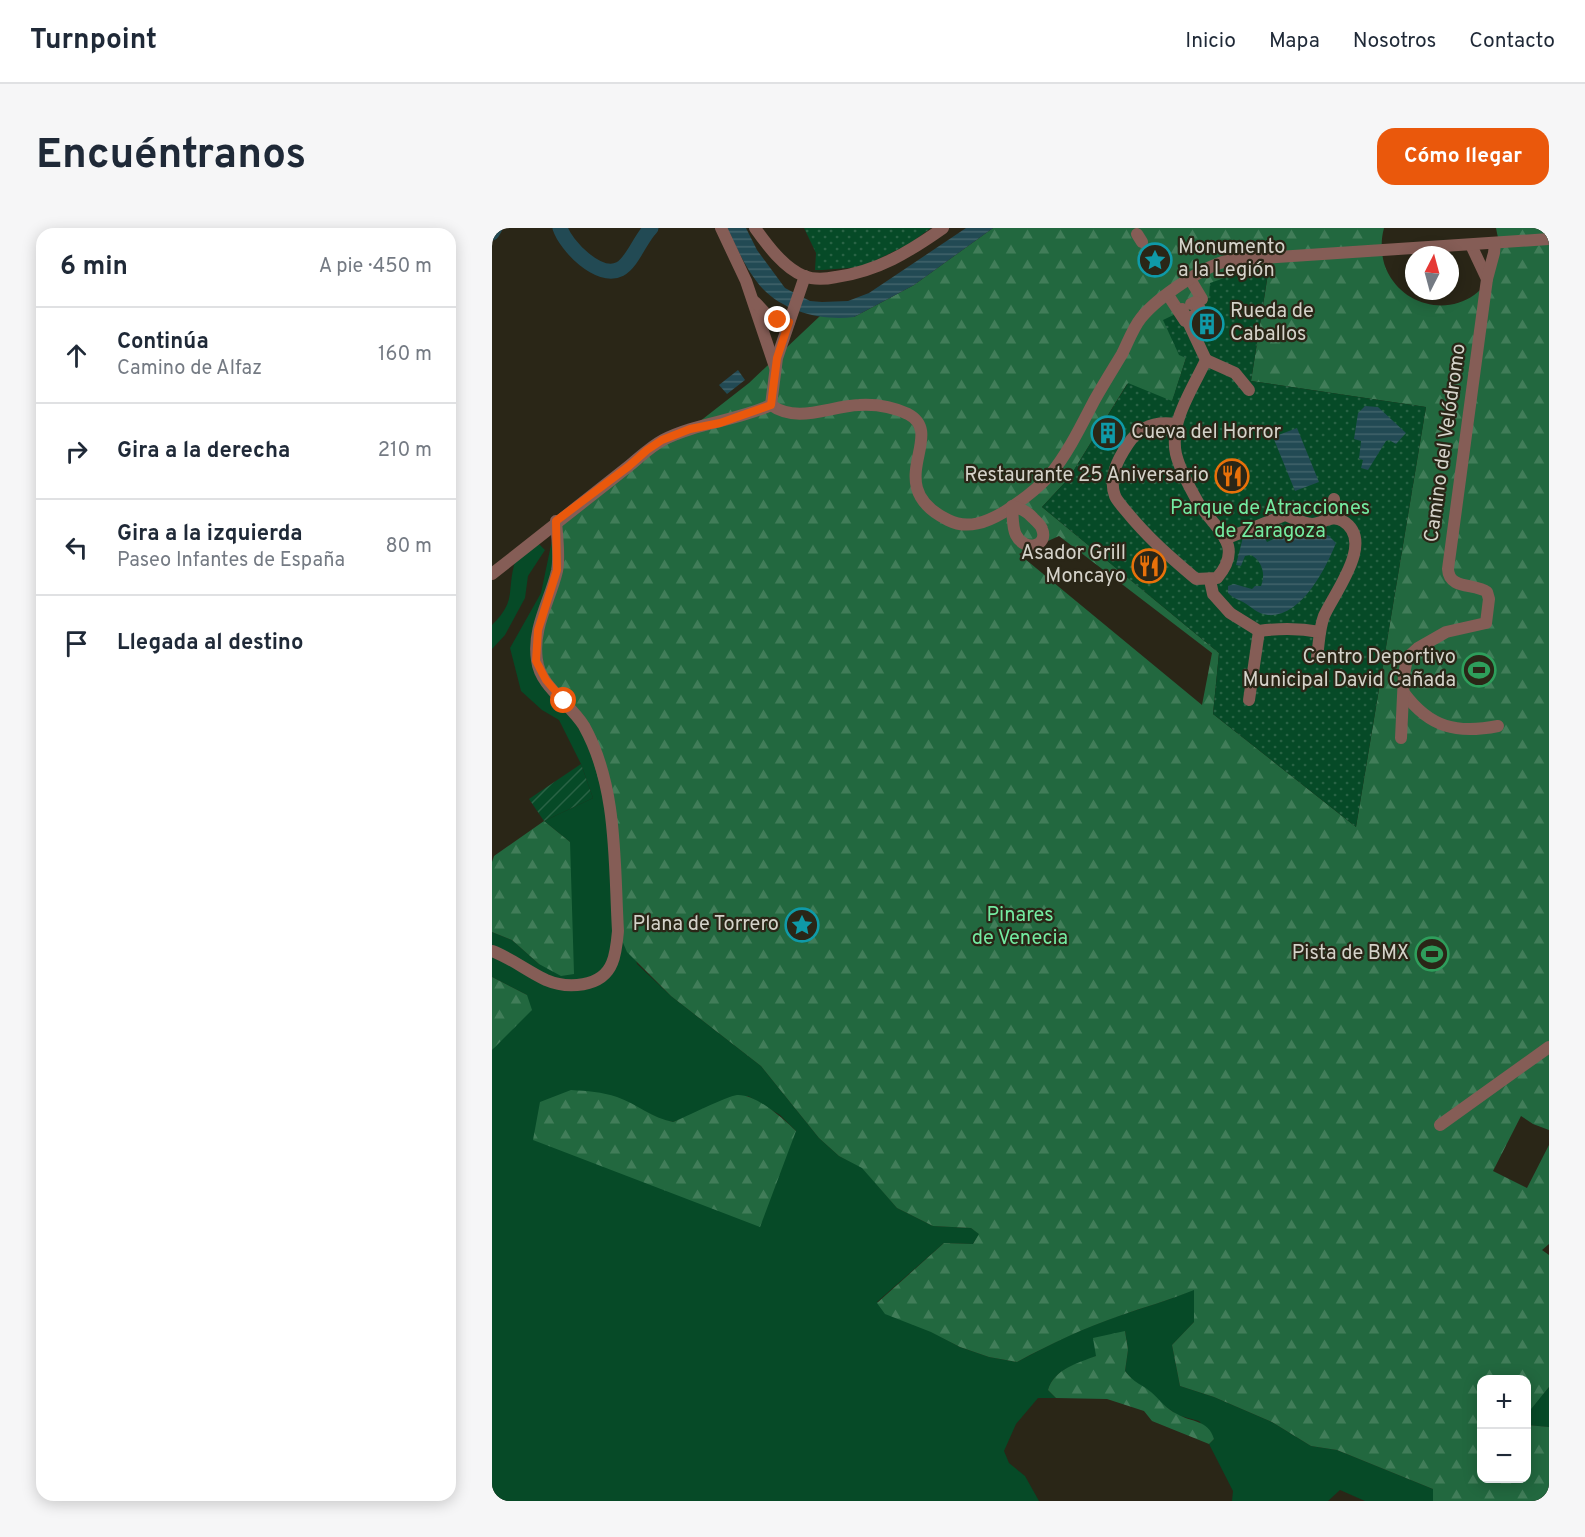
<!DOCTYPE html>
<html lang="es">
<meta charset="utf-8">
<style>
body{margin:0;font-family:Overpass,sans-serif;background:#f6f6f7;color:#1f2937}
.controls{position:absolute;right:18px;bottom:18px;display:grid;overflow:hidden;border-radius:12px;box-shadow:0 3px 15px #0003}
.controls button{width:54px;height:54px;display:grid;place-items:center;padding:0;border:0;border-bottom:2px solid #e0e1e3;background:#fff;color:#1f2937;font:30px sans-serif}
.compass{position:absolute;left:913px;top:18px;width:54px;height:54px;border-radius:50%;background:#fff;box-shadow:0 3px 15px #0003;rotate:6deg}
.stop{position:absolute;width:18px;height:18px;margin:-14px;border:4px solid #ea580c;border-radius:50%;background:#fff}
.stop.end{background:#ea580c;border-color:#fff;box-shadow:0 2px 6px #0008}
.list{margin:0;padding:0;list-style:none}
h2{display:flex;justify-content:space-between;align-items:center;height:78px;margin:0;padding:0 24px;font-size:26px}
h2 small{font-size:20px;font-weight:400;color:#747a83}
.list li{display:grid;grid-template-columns:39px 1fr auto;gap:18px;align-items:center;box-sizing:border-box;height:96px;padding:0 24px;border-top:2px solid #e0e1e3}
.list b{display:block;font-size:22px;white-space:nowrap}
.list p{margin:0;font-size:20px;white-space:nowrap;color:#747a83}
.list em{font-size:20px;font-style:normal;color:#747a83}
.icon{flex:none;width:33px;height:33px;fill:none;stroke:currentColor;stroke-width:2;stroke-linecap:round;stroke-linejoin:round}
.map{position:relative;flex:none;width:1057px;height:1273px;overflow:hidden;border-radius:18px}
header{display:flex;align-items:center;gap:36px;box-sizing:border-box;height:84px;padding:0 30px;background:#fff;border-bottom:2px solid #e0e1e3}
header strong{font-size:28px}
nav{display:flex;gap:33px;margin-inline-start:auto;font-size:21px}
.intro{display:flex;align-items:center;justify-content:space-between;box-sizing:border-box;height:144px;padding:0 36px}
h1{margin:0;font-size:42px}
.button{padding:15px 27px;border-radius:18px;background:#ea580c;color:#fff;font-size:21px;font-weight:700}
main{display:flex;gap:36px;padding:0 36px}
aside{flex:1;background:#fff;border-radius:18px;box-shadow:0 3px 15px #0003}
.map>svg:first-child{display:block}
</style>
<header>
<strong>Turnpoint</strong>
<nav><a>Inicio</a><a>Mapa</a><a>Nosotros</a><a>Contacto</a></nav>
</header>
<div class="intro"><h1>Encuéntranos</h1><a class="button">Cómo llegar</a></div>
<main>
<aside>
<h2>6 min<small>A pie · 450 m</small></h2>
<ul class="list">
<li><svg class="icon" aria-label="ahead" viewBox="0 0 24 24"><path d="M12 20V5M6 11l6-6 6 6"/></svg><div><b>Continúa</b><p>Camino de Alfaz</p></div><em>160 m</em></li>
<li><svg class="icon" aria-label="right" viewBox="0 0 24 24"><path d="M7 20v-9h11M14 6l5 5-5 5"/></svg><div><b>Gira a la derecha</b></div><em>210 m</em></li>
<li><svg class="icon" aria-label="left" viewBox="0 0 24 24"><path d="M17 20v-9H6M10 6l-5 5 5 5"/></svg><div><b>Gira a la izquierda</b><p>Paseo Infantes de España</p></div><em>80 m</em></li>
<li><svg class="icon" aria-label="arrive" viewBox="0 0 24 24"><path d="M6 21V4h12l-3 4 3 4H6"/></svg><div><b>Llegada al destino</b></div></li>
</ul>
</aside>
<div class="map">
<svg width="1057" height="1273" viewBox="0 0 1057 1273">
<defs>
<pattern id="forest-firs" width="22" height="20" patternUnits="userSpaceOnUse" patternTransform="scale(1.5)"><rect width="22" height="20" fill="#22683f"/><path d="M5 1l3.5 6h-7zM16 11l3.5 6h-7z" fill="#417d59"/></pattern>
<pattern id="park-dots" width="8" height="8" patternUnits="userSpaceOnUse" patternTransform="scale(1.5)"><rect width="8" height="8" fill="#064a27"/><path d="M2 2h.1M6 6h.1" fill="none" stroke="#296345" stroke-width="1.8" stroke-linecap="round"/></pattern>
<pattern id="garden-furrows" width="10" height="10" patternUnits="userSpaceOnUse" patternTransform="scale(1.5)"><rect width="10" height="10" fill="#064a27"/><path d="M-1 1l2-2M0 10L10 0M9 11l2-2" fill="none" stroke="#296345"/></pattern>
<pattern id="water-rules" width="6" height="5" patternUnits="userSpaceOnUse" patternTransform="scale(1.5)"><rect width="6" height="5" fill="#224a54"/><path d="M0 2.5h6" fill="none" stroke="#41636b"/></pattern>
</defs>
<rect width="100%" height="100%" fill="#2a2617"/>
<g fill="#064a27" fill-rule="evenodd">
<path d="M64 293 72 473 106 530 145 736 179 768 269 838 327 910 347 928 370 939 405 980 441 998 479 1000 488 1006 481 1016 452 1015 385 1074 468 1119 497 1129 525 1134C553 1119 580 1105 610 1094 640 1082 672 1075 702 1061V1094L680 1117 688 1158 722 1169 780 1194 819 1218 845 1222 941 1261V1273H873L848 1262 836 1273H740L741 1263 717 1216 722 1211 707 1193 685 1187 670 1176 658 1164 642 1154 633 1143 636 1122 633 1103C624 1111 615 1122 604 1128 586 1138 563 1139 556 1162L564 1170H546L524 1196 512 1223 517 1235 533 1248 547 1273H0V822L35 767 0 749V704L20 712 47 736 78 614 52 593 101 570 89 536 67 492 50 482 29 463 18 420 49 365ZM256 868 288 887 304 903 41 912 126 870 170 892 181 894Z"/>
<path d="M42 311 53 322 36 348 33 370 13 407 0 421V397C24 373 15 366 22 337 25 328 36 319 42 311Z"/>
<path d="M1057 1159V1199L1035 1197 1034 1186Z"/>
</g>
<g fill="url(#forest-firs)" fill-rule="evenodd">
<path d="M501 0H892C888 14 889 32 896 45 920 91 989 88 1003 36 1005 31 1008 24 1007 18 1007 12 1005 6 1004 0H1057V902L1041 896 1029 888 1001 943 1035 960 1057 917V1016L1050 1022 1057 1027V1159L1035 1186 1034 1152H990V1250H1034L1035 1197 1057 1199V1273H941V1261L845 1222 819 1218 780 1194 722 1169 688 1158 680 1117 702 1094V1062C678 1072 652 1079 627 1088 592 1100 558 1116 525 1134L497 1129 468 1119 439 1104 393 1086 385 1075 452 1015 481 1016 487 1006 479 1000 441 998 405 980 370 940 347 928 327 910 269 838 179 768 135 724 126 703 120 599 91 497 54 452 46 402 65 342 64 293 137 238 198 201 257 155 328 88 362 89 422 57ZM776 46 759 153 934 179 864 599 721 486 727 425 550 279 577 250 635 156 680 174 694 130 682 88 717 70ZM567 308 720 425 710 477 527 326Z"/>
<path d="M52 593 78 614 82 746 69 748 47 736 20 712 0 704V634L2 628Z"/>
<path d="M0 749 35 767 40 782 0 822Z"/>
<path d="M79 862C95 863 110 864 125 869 145 876 160 890 181 894 194 889 235 868 245 867 265 866 291 891 304 903L268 999 41 912 48 874Z"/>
<path d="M633 1103 636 1122 633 1143C643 1156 648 1155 659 1164 668 1172 674 1181 685 1186 700 1195 716 1191 722 1211L717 1216 660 1193 652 1183 615 1171 564 1170 556 1162C562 1141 586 1135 604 1128L601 1110Z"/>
</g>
<g fill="url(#park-dots)">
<path d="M312 0H439L417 16 370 39 330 42H323L324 25Z"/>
<path d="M776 45 759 153 934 179 864 599 721 486 727 425 550 279 577 250 636 155 680 173 694 130 687 127 671 92 717 70 718 55 741 47Z"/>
</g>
<path fill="url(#garden-furrows)" d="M89 536 101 570 52 593 37 571Z"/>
<g fill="url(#water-rules)">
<path d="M235 0H254L265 22 293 60 318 73 330 74 356 73 377 65 474 0H501L422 57 362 89C331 93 293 84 271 61 255 44 245 20 235 0Z"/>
<path d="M246 142 253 152 235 166 227 157Z"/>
<path d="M873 178 886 179 914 205 904 216 897 212 894 213 876 242 869 240 871 232 867 231 869 213 862 211 866 185Z"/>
<path d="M805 200 827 254 803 263 781 209Z"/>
<path d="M801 297 815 307 826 302 837 308 844 315C834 340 809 390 776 387 765 386 760 379 751 374 745 371 741 370 736 365V358L742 356 760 361 763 358H769C774 346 770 333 759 327L753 328 749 338 744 337 751 309 768 302 775 314 795 305Z"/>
</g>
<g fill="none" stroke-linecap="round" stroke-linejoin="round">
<g stroke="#224a54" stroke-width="15">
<path d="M68 0C74 18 107 52 128 41 140 35 148 11 159 0"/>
<path d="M0 5 3 0"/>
</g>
<g stroke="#855d56" stroke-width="12">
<path d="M229 0 254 53 283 139"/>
<path d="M263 0C275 17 292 40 312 48 322 52 334 51 344 49 386 43 417 24 451 0"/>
<path d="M645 6 650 14"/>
<path d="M979 17 995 51"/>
<path d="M698 51 710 71 699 76"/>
<path d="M676 67 693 93 709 83 704 74"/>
<path d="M263 74 277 89 297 94"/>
<path d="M714 132 743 145 757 162"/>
<path d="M279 177C305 196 338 178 367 177 383 176 401 179 416 186 456 207 387 258 456 292 476 302 495 294 512 284 528 274 545 261 558 247 576 225 589 198 602 173 611 157 621 141 630 126 636 114 641 100 649 90 665 70 715 35 740 32L1057 11"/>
<path d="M279 177 285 130 313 48"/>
<path d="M684 196C664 193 647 199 636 216 626 231 616 249 623 268 625 273 631 279 634 283 656 310 678 329 704 351L725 350C753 317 725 303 707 276 699 262 688 243 684 226 677 194 701 160 714 132L690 81"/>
<path d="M520 278C529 281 535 283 541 290 544 293 549 297 550 301 557 318 533 325 524 307 520 299 521 288 520 278Z"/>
<path d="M840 290 842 271"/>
<path d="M733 311 793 287C801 290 812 296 820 296 831 296 839 286 851 293 884 313 842 365 832 388 827 401 827 416 825 429"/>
<path d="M0 346 137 238C148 229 158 219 171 212 204 195 244 193 279 177"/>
<path d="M718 352 721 366 738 385 767 403C789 400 807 400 828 404"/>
<path d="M912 465C938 500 965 506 1006 498"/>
<path d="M757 472 767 403"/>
<path d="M909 510 912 447 915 430 926 420 954 404 994 395 997 371 995 364C983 355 957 362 956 341L995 51 1002 25 1003 15"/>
<path d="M0 723C19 730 35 743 54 752 75 761 110 760 120 735 124 726 125 714 126 703 122 635 126 559 92 498 79 476 48 459 45 432 40 400 58 373 65 343 68 328 65 309 64 293"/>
<path d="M948 897 1057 819"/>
</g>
</g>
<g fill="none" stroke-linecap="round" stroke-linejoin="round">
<path stroke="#ea580c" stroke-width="8" d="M72 473 54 452 44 433 46 402 65 342 64 293 137 238 155 222 170 212 198 201 228 195 279 177 285 130 297 94 286 92"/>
</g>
<defs>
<g id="sight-ring" transform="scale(1.725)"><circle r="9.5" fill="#2a2617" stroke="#0f9aa8" stroke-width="1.5"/><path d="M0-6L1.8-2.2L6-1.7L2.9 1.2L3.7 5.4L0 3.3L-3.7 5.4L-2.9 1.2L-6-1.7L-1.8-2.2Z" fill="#0f9aa8"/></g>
<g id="building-ring" transform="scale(1.725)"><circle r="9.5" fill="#2a2617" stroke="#0f9aa8" stroke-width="1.5"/><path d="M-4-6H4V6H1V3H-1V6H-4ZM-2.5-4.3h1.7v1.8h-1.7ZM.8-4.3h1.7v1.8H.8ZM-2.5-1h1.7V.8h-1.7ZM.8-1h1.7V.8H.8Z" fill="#0f9aa8"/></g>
<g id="restaurant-ring" transform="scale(1.725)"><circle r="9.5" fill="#2a2617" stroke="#e8710a" stroke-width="1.5"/><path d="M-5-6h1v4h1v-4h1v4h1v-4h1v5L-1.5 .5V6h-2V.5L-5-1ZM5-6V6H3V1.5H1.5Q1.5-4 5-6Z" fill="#e8710a"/></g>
<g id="stadium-ring" transform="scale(1.725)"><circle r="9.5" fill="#2a2617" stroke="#2e9e5b" stroke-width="1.5"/><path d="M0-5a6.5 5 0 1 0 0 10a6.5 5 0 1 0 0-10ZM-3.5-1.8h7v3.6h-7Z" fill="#2e9e5b"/></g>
</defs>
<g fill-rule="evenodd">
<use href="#sight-ring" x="663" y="32"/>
<use href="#building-ring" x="715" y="96"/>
<use href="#building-ring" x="616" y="205"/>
<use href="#restaurant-ring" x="740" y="248"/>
<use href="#restaurant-ring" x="657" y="338"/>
<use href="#stadium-ring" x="987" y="442"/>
<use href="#sight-ring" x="310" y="697"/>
<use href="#stadium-ring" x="940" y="726"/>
</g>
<g text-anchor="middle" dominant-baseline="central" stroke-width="4.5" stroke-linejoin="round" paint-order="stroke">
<g font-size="20" fill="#d4d2c9" stroke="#2a2617" text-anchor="end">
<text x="686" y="20" text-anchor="start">Monumento<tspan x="686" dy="23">a la Legión</tspan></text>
<text x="738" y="84" text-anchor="start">Rueda de<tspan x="738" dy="23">Caballos</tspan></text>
<text x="639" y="205" text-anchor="start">Cueva del Horror</text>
<text x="717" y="248">Restaurante 25 Aniversario</text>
<text x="634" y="326">Asador Grill<tspan x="634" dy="23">Moncayo</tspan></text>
<text x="964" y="430">Centro Deportivo<tspan x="964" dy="23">Municipal David Cañada</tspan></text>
<text x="287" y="697">Plana de Torrero</text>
<text x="917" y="726">Pista de BMX</text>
</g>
<g font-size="20" fill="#d4d2c9" stroke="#2a2617">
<text transform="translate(954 215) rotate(-82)">Camino del Velódromo</text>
</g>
<g font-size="20" fill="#74eba1" stroke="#2a2617">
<text x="778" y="281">Parque de Atracciones<tspan x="778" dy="23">de Zaragoza</tspan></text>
<text x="528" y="688">Pinares<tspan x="528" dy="23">de Venecia</tspan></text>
</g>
</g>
</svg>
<div class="controls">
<button>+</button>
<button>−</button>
</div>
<svg class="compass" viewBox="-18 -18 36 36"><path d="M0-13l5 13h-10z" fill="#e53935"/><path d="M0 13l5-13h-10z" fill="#747a83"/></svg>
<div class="stop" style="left:72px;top:473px"></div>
<div class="stop end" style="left:286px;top:92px"></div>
</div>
</main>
